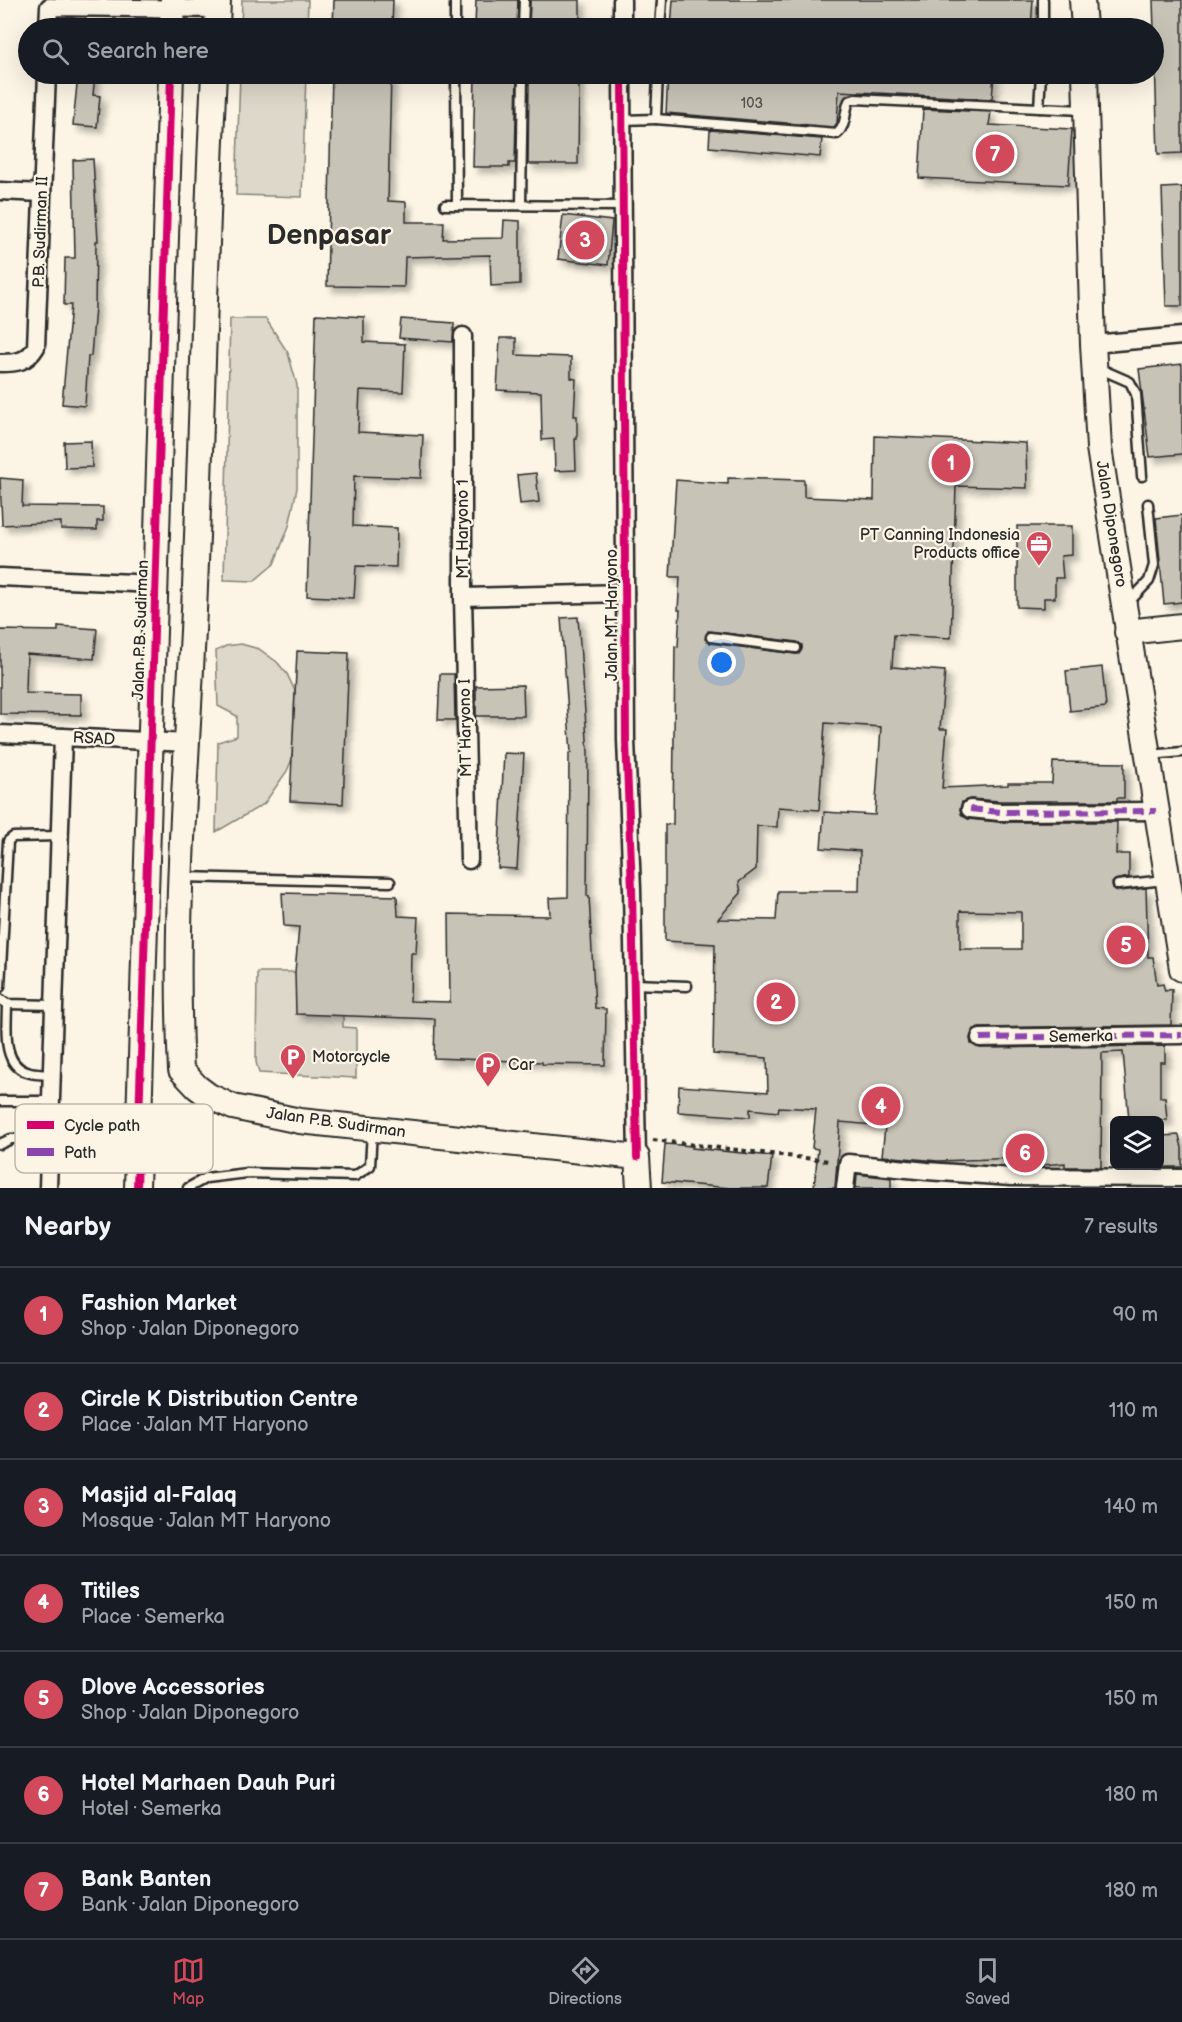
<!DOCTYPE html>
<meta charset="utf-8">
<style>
body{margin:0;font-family:"Balsamiq Sans",sans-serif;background:#242831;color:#f1f3f6}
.controls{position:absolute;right:18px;bottom:18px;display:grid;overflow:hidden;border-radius:9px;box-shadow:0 6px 24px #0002}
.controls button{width:54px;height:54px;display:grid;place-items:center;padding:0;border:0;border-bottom:2px solid #363941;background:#171b24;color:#f1f3f6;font:30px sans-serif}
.you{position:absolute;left:722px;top:663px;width:21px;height:21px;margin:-15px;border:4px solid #fff;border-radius:50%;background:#1a73e8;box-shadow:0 0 0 9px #1a73e833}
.badge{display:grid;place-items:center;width:39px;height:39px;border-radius:50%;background:#d1495b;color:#fff;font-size:20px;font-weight:700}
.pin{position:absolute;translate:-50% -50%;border:3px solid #fff;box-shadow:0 2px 6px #0006}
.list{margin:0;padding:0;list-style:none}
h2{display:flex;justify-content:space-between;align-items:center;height:78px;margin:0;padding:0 24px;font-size:26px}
h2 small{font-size:20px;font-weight:400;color:#9ea1a6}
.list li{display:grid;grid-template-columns:39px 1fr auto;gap:18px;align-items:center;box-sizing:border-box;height:96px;padding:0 24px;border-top:2px solid #363941}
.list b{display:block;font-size:22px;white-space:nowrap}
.list p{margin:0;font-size:20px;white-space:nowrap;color:#9ea1a6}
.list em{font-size:20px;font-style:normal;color:#9ea1a6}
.icon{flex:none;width:33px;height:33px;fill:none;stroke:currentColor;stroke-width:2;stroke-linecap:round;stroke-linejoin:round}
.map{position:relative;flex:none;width:1182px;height:1188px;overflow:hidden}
.search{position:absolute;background:#171b24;box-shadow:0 6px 24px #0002;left:18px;right:18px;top:18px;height:66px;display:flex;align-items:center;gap:15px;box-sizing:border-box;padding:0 21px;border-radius:33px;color:#9ea1a6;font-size:22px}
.sheet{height:750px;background:#171b24}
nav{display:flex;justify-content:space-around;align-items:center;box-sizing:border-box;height:84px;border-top:2px solid #363941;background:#171b24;font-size:16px;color:#9ea1a6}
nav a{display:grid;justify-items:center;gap:3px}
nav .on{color:#d1495b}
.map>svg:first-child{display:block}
</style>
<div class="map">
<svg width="1182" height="1188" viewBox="0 0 1182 1188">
<defs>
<filter id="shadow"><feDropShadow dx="5.5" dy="5.5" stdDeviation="3" flood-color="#0004"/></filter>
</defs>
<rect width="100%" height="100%" fill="#fcf5e5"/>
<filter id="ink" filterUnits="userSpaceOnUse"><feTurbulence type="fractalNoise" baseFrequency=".0167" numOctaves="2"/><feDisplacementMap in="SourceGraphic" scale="12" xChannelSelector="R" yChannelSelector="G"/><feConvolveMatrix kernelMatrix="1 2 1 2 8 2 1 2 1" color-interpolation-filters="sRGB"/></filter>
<g filter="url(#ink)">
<g fill="#ded8ca" stroke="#84827a" stroke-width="1.5">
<path d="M242 0H308L307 28H241Z"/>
<path d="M240 74H306L302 197 236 195Z"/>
<path d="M230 319H266L288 353 297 385V488L289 526 274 564 254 581 224 580Z"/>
<path d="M241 644 259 649 277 662 287 674 295 691 292 759 287 771 264 804 216 832 218 742 237 736V716L218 706 216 651 226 646Z"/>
<path d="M257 972H295L343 1016V1027L356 1028V1078L259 1073 256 1062Z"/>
</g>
<g fill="#c8c3b7" stroke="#2b2b2b" stroke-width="1.5" fill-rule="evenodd" filter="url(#shadow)">
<path d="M334 0H393L392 28H333Z"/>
<path d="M476 0H518L517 28H475Z"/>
<path d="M530 0H580V28H529Z"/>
<path d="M673 0H1033L1031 28H671Z"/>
<path d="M1153 0H1182V153L1158 154Z"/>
<path d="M78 74H95L93 95 100 96 97 127 73 125Z"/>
<path d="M332 74H391L388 201 406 202V222H444L443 239 503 238 504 220 520 221V284L491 286 490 255 405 257 404 287 327 286Z"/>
<path d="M475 74H517L515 163H509V167H473Z"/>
<path d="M529 74H579L578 164H528Z"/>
<path d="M668 74H994L992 99 839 91 837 123 834 127 666 113Z"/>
<path d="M923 109 991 112 989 125 1072 129 1068 185 919 178Z"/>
<path d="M710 130 822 139 820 157 709 147Z"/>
<path d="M93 159 98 241H96L95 307 91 356H88L85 406 62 404 71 305H64L65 258H75L73 160Z"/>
<path d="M1182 187V306H1166L1162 188Z"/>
<path d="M563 215 612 221 608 265 558 259Z"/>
<path d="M316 314 364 317V342L405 344 403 392 360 390 358 432 423 435 421 478 354 476 353 526 397 528 396 567 356 566 354 598 307 596Z"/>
<path d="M401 319 454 323 453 342 399 338Z"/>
<path d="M500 338H516V355L571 357V378L576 379 574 416H577V439H575L576 470 555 471 554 439 542 440 541 392 497 390Z"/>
<path d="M1182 364V454L1150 457 1139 369Z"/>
<path d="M875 436 1026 443 1027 488 956 486 951 638 894 635 892 667 945 671 940 729H947L942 788 1008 785V783H1052L1053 762 1124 763V798H1117V801H1000L970 799 962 802 960 809 961 814 968 819 999 822H1117L1116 854H1129V877L1115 880 1112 883 1113 888 1119 891 1146 888 1148 957H1153L1157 985 1163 984 1165 991 1172 989 1171 1025 980 1028 974 1029 970 1038 971 1044 980 1048 1165 1046V1062H1160V1097H1165L1167 1120H1129L1123 1052 1102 1053 1101 1167H1065V1163L1018 1167V1158L938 1161 882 1156 885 1126 840 1122 835 1188H814L818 1149 812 1148 816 1109 779 1107 778 1112 750 1109V1117L678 1112 679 1086 768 1092 767 1058 713 1054 715 944 665 941V825L673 824 675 646 678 647 680 610H678L680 577H670L676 480 728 484V478L804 480V497L874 500ZM708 631 797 642 802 645V649L799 654H795L710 643 705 639ZM825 723 881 727 875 815 824 812 821 848 860 851 859 891H778L776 920 718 919 741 893 739 882 756 869 757 826 777 827 778 807 819 810ZM960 911 1021 912V949H960Z"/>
<path d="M91 441 92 467 65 468 64 442Z"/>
<path d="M536 473 539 502 520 504 517 475Z"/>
<path d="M0 478 23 480 22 506 103 507V521H97V530L61 529V522L2 525Z"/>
<path d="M1182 515V602L1164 604 1156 518Z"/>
<path d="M1017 526H1072V555L1061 556 1063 578H1055V598H1044V608L1017 607Z"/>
<path d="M578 617 588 753 587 896H589L595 1008 606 1009 605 1065 542 1064V1062L434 1058 435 1019 296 1014 295 972 299 927 284 926 282 893 397 896 398 916 418 917 416 953H411L410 1001 450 1002 449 914 550 916 549 898 568 897 569 753H571L561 618Z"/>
<path d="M58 626 97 629 94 659 27 654 26 693 81 694V715L0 714V630L58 631Z"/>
<path d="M297 651 349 653 343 804 290 801Z"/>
<path d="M1102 667 1106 707 1070 711 1066 671Z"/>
<path d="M440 674H454L455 720H438Z"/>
<path d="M523 685 524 716H476V686Z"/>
<path d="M504 753 524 754 517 869 498 868Z"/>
<path d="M1179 1135 1182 1148V1167H1160V1136Z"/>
<path d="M665 1144 693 1146 692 1148 772 1156 768 1188H731L662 1182Z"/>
<path d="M857 1174 891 1178V1188H856Z"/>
</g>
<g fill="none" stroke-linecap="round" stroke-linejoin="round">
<g stroke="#2b2b2b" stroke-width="13">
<g id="lane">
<path d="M455 0V28"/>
<path d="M523 28 524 0"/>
<path d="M660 28 662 0"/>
<path d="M1043 28V0"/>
<path d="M456 74 457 205"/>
<path d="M1041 74 1039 108 1083 110"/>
<path d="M656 119 837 134C847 125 844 113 849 101L855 99 1039 108"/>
<path d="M622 120 656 119 658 74"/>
<path d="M521 204 523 74"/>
<path d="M445 205 623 206"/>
<path d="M1098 368 1130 382 1136 394 1142 476"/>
<path d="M1129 602 1149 581 1154 565 1148 504"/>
<path d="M711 637 796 648"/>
<path d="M1150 755 1182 752"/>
<path d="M182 877 390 882"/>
<path d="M1118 885 1165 880"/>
<path d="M634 984 687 986"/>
<path d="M0 987 8 841 13 837 60 836"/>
<path d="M0 999 7 1004 54 1005"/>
<path d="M7 1004C7 1026 1 1064 27 1072 34 1075 44 1074 51 1075"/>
<path d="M0 1101H51"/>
<path d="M0 1144 11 1139 50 1138"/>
<path d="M188 1188 206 1178 247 1173 355 1176 370 1166 372 1131"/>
</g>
</g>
<g stroke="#2b2b2b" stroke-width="21">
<g id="street">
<path d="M622 0V28"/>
<path d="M48 28 49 7 218 9"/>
<path d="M622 74 626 740 632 889 637 1157"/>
<path d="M0 191 42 193"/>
<path d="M463 336V597L625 593"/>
<path d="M1093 344 1182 336"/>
<path d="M0 363C17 363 27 362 36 347L47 74"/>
<path d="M0 577 155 584"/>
<path d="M463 597 469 860"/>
<path d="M0 734 188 743"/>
<path d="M970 809 1000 812 1156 811"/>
<path d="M980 1038 1182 1035"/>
<path d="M48 1188 63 737"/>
<path d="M845 1188 848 1163 927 1171 1011 1177 1182 1178"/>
</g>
</g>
<g stroke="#2b2b2b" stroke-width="28">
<g id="secondary">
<path d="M1082 0 1084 28"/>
<path d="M172 28 173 0"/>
<path d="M217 28 218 0"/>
<path d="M214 74C205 252 202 431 194 610 187 763 173 917 181 1070L197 1087 209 1096 233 1107 300 1121 637 1157 639 1188"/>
<path d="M1085 74 1093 344 1099 448 1182 969"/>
<path d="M1127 632 1182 626"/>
<path d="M137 1188 171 74"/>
</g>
</g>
<path stroke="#2b2b2b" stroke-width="4" stroke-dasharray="4.5 4.5" stroke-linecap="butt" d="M653 1140 830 1161"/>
<use href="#lane" stroke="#fcf5e5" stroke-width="8"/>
<use href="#street" stroke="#fcf5e5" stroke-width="16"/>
<use href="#secondary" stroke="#fcf5e5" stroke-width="24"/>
<g stroke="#8e44ad" stroke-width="6" stroke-dasharray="12 6" stroke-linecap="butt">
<path d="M970 809 1000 812 1156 811"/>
<path d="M980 1038 1182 1035"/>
</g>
<g stroke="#fcf5e5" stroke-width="11">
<g id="cycleway">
<path d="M622 74 626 740 632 889 637 1157"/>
<path d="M137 1188 171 74"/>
</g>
</g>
<use href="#cycleway" stroke="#d6006c" stroke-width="8"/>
</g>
</g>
<defs>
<g id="office-pin" transform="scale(1.35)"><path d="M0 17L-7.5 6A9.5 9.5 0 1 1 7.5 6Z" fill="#d1495b" stroke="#fcf5e5"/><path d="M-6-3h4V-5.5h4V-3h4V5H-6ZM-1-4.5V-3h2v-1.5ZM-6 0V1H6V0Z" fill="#fff"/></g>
<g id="parking-pin" transform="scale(1.35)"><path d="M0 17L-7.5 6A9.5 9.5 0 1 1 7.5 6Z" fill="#d1495b" stroke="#fcf5e5"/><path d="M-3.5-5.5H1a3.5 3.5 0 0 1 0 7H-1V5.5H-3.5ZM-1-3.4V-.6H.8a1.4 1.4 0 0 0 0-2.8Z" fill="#fff"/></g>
</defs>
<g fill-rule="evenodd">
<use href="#office-pin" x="1039" y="544"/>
<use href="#parking-pin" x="293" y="1057"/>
<use href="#parking-pin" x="488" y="1065"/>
</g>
<g text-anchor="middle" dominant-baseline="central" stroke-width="4.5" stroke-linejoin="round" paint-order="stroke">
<g font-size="14" fill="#52514e">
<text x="752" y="103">103</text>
</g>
<g font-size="16" fill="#2b2b2b" stroke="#fcf5e5">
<text transform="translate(41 232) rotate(-88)">P.B. Sudirman II</text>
<text transform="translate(1111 524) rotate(81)">Jalan Diponegoro</text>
<text transform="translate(463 529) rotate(-90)">MT Haryono 1</text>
<text transform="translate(612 615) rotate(-90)">Jalan MT Haryono</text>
<text transform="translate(141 630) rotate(-88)">Jalan P.B. Sudirman</text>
<text transform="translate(466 728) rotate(-91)">MT Haryono I</text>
<text transform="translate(94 739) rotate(3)">RSAD</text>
<text transform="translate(1081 1037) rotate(-1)">Semerka</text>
<text transform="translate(336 1123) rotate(8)">Jalan P.B. Sudirman</text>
</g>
<g font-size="16" fill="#2b2b2b" stroke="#fcf5e5" text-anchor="start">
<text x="1020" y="535" text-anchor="end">PT Canning Indonesia<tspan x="1020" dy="18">Products office</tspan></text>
<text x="312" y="1057">Motorcycle</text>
<text x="508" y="1065">Car</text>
</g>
<g font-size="28" font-weight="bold" fill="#2b2b2b" stroke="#fcf5e5">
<text x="329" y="235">Denpasar</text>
</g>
</g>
<rect x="15" y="1104" width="198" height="69" rx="9" fill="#fcf5e5" stroke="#bdb8ad" stroke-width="1.5"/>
<rect x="27" y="1121" width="27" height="8" fill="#d6006c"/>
<rect x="27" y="1148" width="27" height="8" fill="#8e44ad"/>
<g font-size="16" fill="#2b2b2b">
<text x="64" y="1131">Cycle path</text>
<text x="64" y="1158">Path</text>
</g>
</svg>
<div class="controls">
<button><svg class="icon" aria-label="layers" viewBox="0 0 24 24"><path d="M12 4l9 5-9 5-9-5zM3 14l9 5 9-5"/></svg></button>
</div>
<div class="you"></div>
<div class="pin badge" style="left:951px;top:463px">1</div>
<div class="pin badge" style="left:776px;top:1002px">2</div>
<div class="pin badge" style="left:585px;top:240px">3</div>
<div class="pin badge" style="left:881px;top:1106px">4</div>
<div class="pin badge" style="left:1126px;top:945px">5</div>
<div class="pin badge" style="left:1025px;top:1153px">6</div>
<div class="pin badge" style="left:995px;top:154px">7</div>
<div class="search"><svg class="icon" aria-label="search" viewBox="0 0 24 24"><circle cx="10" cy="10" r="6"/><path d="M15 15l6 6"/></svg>Search here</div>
</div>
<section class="sheet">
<h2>Nearby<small>7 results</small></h2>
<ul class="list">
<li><span class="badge">1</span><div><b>Fashion Market</b><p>Shop · Jalan Diponegoro</p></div><em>90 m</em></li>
<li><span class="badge">2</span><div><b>Circle K Distribution Centre</b><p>Place · Jalan MT Haryono</p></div><em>110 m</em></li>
<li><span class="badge">3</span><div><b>Masjid al-Falaq</b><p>Mosque · Jalan MT Haryono</p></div><em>140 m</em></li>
<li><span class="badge">4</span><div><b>Titiles</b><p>Place · Semerka</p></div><em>150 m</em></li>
<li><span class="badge">5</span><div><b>Dlove Accessories</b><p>Shop · Jalan Diponegoro</p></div><em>150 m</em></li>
<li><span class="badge">6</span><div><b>Hotel Marhaen Dauh Puri</b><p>Hotel · Semerka</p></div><em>180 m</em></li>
<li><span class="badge">7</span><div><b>Bank Banten</b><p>Bank · Jalan Diponegoro</p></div><em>180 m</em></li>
</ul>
</section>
<nav>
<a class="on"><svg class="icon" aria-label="map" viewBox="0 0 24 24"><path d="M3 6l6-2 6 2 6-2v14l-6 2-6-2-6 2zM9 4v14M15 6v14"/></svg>Map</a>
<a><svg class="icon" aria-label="directions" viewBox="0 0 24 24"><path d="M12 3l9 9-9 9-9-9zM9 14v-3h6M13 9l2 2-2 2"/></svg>Directions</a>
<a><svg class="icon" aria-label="saved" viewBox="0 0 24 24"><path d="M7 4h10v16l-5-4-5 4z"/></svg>Saved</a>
</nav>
